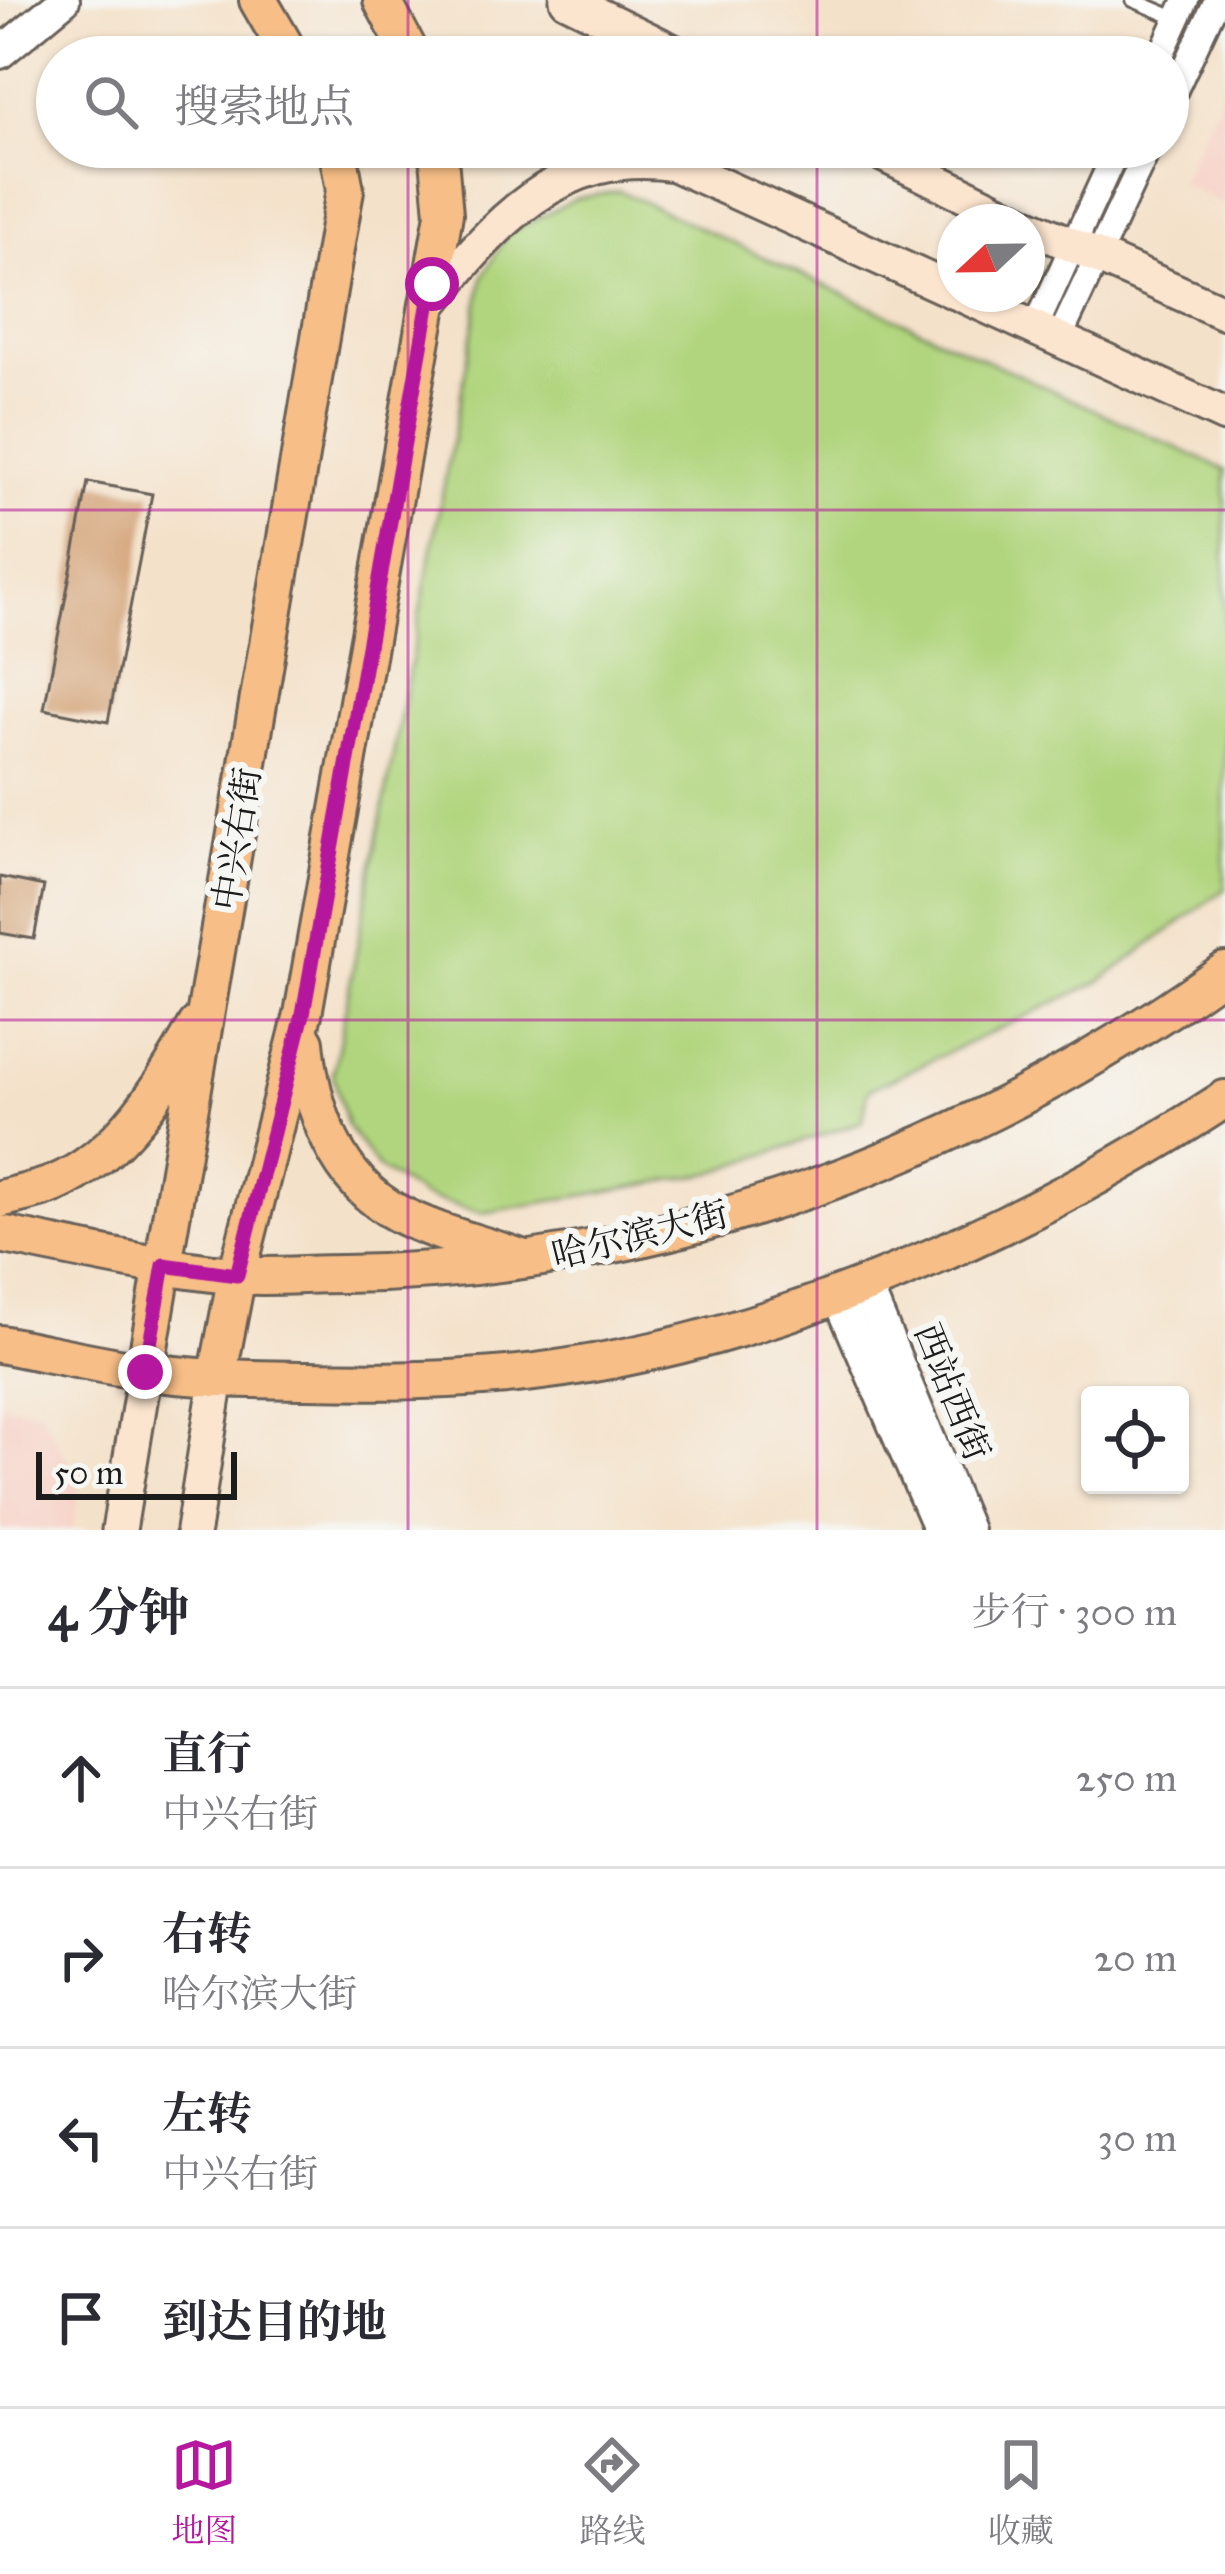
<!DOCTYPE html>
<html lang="zh">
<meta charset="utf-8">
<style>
body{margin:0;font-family:"IM FELL Great Primer","Noto Serif SC",serif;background:#f7f7f7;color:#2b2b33}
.controls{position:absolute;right:36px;bottom:36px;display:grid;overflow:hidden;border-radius:12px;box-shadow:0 3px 9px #0004}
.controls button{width:108px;height:108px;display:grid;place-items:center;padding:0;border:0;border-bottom:3px solid #e1e1e2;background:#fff;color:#2b2b33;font:60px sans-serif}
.compass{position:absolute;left:937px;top:204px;width:108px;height:108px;border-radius:50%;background:#fff;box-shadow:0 3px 9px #0004;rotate:248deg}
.scale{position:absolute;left:36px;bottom:30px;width:201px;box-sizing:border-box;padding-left:12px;border:6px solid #1c1c1c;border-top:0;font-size:33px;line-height:42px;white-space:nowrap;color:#1c1c1c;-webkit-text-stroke:9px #f6f6f2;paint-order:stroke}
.stop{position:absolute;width:36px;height:36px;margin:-27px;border:9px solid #b5179e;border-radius:50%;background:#fff}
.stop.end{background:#b5179e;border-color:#fff;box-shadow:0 3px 12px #0008}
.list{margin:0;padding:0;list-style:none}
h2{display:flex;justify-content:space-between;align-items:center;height:156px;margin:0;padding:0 48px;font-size:51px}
h2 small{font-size:39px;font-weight:400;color:#7c7c81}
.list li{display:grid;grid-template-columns:78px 1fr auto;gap:36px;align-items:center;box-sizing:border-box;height:180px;padding:0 48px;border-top:3px solid #e1e1e2}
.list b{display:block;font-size:45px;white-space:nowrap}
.list p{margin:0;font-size:39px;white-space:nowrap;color:#7c7c81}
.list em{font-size:39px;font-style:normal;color:#7c7c81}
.icon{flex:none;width:66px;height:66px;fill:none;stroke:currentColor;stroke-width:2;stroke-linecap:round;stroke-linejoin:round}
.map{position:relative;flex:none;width:1225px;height:1530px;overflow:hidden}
.search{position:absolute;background:#fff;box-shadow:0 3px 9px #0004;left:36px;right:36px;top:36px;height:132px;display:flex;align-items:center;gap:30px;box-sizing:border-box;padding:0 42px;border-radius:66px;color:#7c7c81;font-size:45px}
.sheet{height:876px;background:#fff}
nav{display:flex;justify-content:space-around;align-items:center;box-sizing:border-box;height:168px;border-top:3px solid #e1e1e2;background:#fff;font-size:33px;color:#7c7c81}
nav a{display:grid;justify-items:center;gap:6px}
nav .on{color:#b5179e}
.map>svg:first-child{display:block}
</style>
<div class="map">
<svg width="1225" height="1530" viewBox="0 0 1225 1530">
<rect width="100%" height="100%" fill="#f6f6f2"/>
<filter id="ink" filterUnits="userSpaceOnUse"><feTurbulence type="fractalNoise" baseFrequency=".00833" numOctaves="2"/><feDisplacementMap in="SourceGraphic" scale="24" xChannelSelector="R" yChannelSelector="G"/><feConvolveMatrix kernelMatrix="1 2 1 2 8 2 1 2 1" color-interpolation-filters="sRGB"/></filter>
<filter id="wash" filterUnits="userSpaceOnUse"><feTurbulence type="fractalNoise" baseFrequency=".004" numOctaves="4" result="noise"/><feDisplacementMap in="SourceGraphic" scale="48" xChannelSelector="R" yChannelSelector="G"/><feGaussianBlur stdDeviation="2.7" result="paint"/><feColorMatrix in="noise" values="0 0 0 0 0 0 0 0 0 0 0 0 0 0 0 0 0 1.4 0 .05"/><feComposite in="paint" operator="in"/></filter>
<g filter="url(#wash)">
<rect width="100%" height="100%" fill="#f4e1c9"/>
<g fill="#f7d1c6">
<path d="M1225 87V205L1179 182Z"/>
<path d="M0 1404 41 1411 80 1483 73 1530H0Z"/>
</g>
<path fill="#b1d57e" stroke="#66784d" stroke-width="3" d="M620 191 1225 470V889L1101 981 868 1090 863 1121 712 1173 483 1213 424 1197 378 1168 347 1126 333 1075 483 277 507 234 577 198Z"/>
<g id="blocks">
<g fill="#d3a174">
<path d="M88 482 152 494 108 722 44 709Z"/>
<path d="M0 877 44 886 34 939 0 933Z"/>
</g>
</g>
</g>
<g filter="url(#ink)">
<use href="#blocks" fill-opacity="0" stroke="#686159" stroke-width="3"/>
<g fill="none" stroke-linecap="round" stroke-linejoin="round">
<g stroke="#686159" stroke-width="18">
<path id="service" d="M1133 0 1178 19"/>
</g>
<g stroke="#686159" stroke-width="30">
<g id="minor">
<path d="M1160 57 1186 0"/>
<path d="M1168 105 1217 0"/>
<path d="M1035 328 1118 147"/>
<path d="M1059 339 1149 147"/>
</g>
</g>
<g stroke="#686159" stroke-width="36">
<g id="tertiary">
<path d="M0 53 64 0"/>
<path d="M865 1283 967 1530"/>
<path d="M837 1294 939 1530"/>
</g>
</g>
<g stroke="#686159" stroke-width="39">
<g id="secondary">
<path d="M567 0 684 57"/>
<path d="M868 147 1021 222"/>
<path d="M1027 225 1225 313"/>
<path d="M960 294 1225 415"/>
<path d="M428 307C492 226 560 146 674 164L955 292"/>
<path d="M119 1530 145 1371"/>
<path d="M193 1530 217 1378"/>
</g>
</g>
<g stroke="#686159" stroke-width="42">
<g id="primary">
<path d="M258 0 291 57"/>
<path d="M382 0 412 57"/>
<path d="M305 1042C311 1108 335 1181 399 1214 436 1233 481 1244 521 1258"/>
<path d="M0 1199C18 1194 37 1191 54 1184 121 1156 164 1084 197 1025"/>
<path d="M0 1234C77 1249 155 1268 233 1275 269 1278 307 1274 343 1274 661 1270 967 1155 1225 971"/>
<path d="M0 1344C48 1353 95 1364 143 1371 197 1379 253 1379 307 1380 383 1382 460 1381 535 1372 774 1342 1024 1230 1225 1099"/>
<path d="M145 1371 345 190 337 147"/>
<path d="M217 1378 237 1275 303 1014 444 214 438 147"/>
</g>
</g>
<use href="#service" stroke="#fff" stroke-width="12"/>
<use href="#minor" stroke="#fff" stroke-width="24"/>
<use href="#tertiary" stroke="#fff" stroke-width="30"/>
<use href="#secondary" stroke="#fce5cf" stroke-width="33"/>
<use href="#primary" stroke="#f7be87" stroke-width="36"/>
</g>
</g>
<g fill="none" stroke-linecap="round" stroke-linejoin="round" filter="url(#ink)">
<path stroke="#b5179e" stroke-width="15" d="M145 1372 164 1265 237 1275 303 1014 432 284"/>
</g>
<path fill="none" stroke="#b5179e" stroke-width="3" stroke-opacity="0.55" d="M408 0V57M817 0V57M408 147V1530M817 147V1530M0 510H1225M0 1020H1225"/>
<g text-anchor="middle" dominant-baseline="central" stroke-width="12" stroke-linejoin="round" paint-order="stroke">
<g font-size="36" fill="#1c1c1c" stroke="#f6f6f2">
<text transform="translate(237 839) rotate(-81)">中兴右街</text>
<text transform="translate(640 1235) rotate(-14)">哈尔滨大街</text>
<text transform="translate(952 1392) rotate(68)">西站西街</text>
</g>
</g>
</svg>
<div class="controls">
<button><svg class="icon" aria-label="locate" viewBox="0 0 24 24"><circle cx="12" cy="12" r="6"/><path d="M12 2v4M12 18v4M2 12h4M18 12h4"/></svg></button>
</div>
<svg class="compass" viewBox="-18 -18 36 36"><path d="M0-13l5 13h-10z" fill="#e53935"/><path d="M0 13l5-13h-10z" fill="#7c7c81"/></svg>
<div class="scale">50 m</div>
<div class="stop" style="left:432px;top:284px"></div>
<div class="stop end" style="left:145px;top:1372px"></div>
<div class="search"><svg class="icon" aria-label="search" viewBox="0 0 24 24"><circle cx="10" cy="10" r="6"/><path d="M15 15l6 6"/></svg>搜索地点</div>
</div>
<section class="sheet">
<h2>4 分钟<small>步行 · 300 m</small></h2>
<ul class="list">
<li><svg class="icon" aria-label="ahead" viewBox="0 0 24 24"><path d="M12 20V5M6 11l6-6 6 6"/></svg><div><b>直行</b><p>中兴右街</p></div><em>250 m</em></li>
<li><svg class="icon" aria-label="right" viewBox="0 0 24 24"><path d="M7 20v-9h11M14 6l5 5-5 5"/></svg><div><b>右转</b><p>哈尔滨大街</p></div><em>20 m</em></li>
<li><svg class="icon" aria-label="left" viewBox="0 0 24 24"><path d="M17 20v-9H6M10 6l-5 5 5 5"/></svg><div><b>左转</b><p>中兴右街</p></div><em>30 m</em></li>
<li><svg class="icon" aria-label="arrive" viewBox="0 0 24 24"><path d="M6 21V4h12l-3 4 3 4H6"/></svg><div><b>到达目的地</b></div></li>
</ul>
</section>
<nav>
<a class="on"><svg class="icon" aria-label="map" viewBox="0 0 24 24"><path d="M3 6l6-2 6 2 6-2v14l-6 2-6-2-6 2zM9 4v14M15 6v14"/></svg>地图</a>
<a><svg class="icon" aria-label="directions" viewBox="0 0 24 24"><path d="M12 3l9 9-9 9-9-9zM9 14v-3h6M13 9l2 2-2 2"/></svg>路线</a>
<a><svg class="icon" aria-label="saved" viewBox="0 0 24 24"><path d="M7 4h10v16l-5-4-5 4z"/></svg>收藏</a>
</nav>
